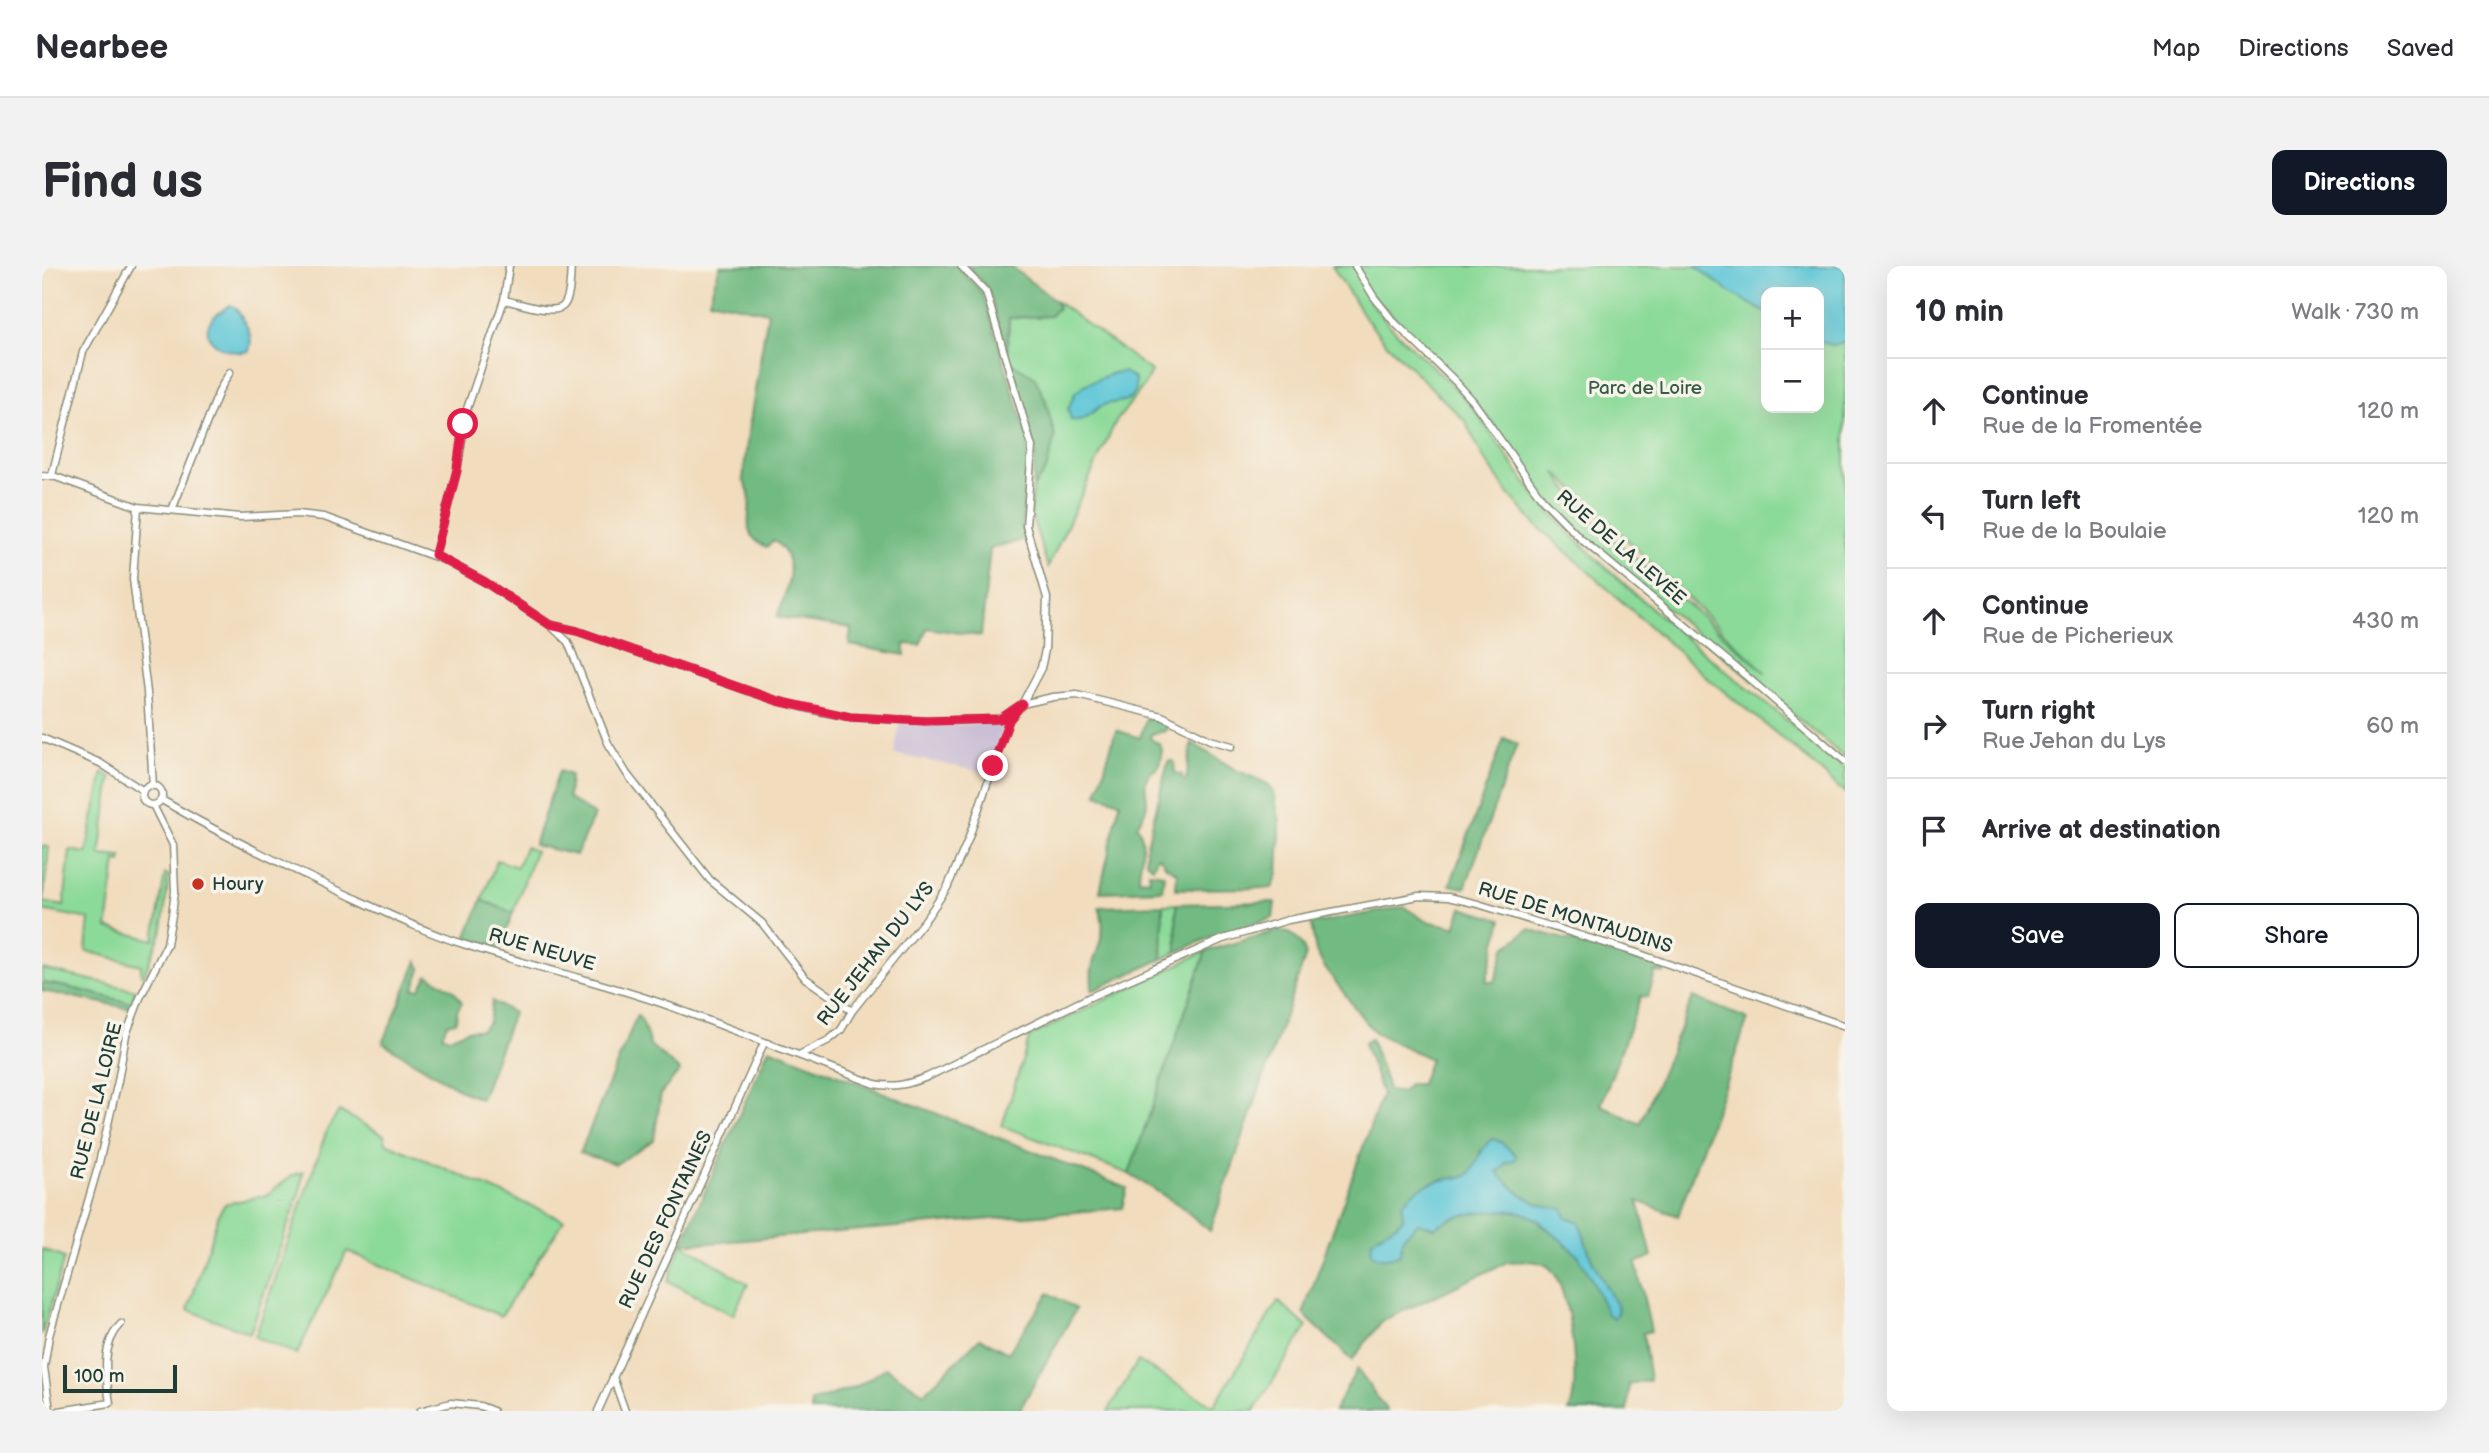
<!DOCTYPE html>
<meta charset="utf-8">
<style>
body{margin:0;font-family:"Balsamiq Sans",sans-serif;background:#f2f2f3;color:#2b2b33}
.controls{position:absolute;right:21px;top:21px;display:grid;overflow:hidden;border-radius:14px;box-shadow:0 7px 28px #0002}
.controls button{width:63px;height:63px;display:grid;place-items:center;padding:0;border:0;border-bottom:2px solid #e1e1e2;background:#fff;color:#2b2b33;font:35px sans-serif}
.scale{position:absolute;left:21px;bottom:18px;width:114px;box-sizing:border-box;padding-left:7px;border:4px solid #1f3d34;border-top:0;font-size:19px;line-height:24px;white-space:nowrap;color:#1f3d34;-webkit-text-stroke:5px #f7f3e8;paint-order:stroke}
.stop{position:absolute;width:21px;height:21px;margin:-16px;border:5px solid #e11d48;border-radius:50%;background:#fff}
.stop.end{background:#e11d48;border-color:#fff;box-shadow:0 2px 7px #0008}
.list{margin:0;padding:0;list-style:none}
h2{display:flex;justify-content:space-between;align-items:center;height:91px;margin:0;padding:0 28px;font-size:30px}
h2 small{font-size:23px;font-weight:400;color:#7c7c81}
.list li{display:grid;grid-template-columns:46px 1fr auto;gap:21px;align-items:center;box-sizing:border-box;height:105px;padding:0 28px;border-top:2px solid #e1e1e2}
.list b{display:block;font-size:26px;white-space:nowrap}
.list p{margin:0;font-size:23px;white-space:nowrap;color:#7c7c81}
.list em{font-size:23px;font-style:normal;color:#7c7c81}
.actions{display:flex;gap:14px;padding:21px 28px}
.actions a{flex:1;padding:16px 0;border:2px solid #111827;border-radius:14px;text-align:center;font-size:24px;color:#111827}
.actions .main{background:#111827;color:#fff}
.icon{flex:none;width:38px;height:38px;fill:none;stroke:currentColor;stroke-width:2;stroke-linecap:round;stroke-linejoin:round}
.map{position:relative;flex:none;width:1803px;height:1145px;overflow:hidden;border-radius:14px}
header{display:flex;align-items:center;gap:42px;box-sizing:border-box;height:98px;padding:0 35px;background:#fff;border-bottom:2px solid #e1e1e2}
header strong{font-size:33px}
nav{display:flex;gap:38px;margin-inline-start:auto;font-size:24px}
.intro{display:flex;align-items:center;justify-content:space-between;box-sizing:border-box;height:168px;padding:0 42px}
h1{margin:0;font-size:49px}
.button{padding:18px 32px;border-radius:14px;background:#111827;color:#fff;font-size:24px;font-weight:700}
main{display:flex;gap:42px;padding:0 42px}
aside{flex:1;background:#fff;border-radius:14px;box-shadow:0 7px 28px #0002}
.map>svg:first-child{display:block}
</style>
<header>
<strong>Nearbee</strong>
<nav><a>Map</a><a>Directions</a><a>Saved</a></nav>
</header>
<div class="intro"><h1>Find us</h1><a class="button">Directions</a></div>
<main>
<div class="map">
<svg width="1803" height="1145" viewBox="0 0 1803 1145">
<rect width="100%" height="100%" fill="#f7f3e8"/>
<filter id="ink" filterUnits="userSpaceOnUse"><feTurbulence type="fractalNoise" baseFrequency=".0143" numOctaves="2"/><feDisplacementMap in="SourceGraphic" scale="14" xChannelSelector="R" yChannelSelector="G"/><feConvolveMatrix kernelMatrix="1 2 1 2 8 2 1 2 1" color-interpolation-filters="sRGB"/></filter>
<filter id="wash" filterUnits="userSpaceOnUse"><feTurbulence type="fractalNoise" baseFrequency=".00686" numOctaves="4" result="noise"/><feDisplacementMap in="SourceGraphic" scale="28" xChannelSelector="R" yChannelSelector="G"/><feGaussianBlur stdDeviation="1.57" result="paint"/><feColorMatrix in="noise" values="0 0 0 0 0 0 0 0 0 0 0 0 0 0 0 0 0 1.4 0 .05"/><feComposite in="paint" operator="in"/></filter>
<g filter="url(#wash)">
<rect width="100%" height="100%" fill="#f1dcbd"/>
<path fill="#cbbfd5" d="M858 457 892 460 953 457 960 463 946 507 852 488Z"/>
<g fill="#8cda99" stroke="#568c66" stroke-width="2" fill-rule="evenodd">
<path d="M1290 0H1803V492L1540 271 1503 233 1449 155 1345 44 1321 23C1345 67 1392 97 1425 135 1455 170 1476 212 1507 245 1596 340 1703 418 1803 502V527L1750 480 1669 415 1492 257 1466 227 1441 191 1423 155 1344 77 1323 52ZM1724 26H1777V142H1724ZM1514 207H1515L1724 407 1559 262 1523 220Z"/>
<path d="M1014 35 1109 105 1103 118 1073 157 1006 301 989 248 991 222 1004 204 1013 171 1003 133 992 111 968 96 965 90 967 52 1008 50 1015 42Z"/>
<path d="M61 506 69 512 58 589 80 591 79 596 74 595 65 662 112 674 123 608 127 609 120 664 102 709H99V699L44 685 47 653 0 644V580L7 581 1 636 22 640 28 584 44 587Z"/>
<path d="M483 581 493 585 471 647 440 634 455 594 475 601Z"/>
<path d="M1134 638 1135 686 1120 693 1121 639Z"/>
<path d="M1164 685 1087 908 960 860 988 770Z"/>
<path d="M0 703 94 724 89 737C61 731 27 719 0 717Z"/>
<path d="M297 845 342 869 344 877 522 954 459 1050 305 985 255 1088 213 1071 285 864Z"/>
<path d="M261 906 259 922 208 1067 146 1044 177 947 183 938 225 929 251 909Z"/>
<path d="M640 977 706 1018 691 1049 626 1015Z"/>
<path d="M0 983 22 992 0 1069Z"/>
<path d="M1236 1035 1265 1061 1212 1145H1066L1096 1095 1172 1140Z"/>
</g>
<g fill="#71ba81" stroke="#487c5a" stroke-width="2" fill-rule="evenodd">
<path d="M678 0H915L940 26 987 175 980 262 985 273 948 283 939 370 885 362 878 379 863 378V389L807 379 809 362 735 351C745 323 759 296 732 274L725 281C689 266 720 240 701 214L706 167 726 46 667 34Z"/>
<path d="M925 0H968L1014 35 1016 42 1008 50 967 52 965 89 946 23Z"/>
<path d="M968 96 992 110 1003 133 1013 171 1004 204 991 222 993 183Z"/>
<path d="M1104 452 1127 458 1123 465 1109 468 1108 473 1118 478 1120 484 1117 501C1093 514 1109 527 1104 543 1102 548 1098 554 1095 559 1106 576 1097 594 1097 613L1108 614 1107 606 1122 608 1120 624 1058 626 1078 536 1055 528 1074 464 1098 472Z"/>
<path d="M1462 472 1475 478 1423 622 1408 619Z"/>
<path d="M1150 477 1194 504 1226 518 1232 527 1238 557V568L1236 608 1230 622 1134 623 1135 607 1124 600 1119 592 1115 591 1111 601 1104 596V583L1126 495H1132L1133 507 1140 509V514H1144Z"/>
<path d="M517 505 528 509 526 532 552 549 534 589 492 579Z"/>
<path d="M440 634 471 647 458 682 424 672Z"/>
<path d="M1233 636 1231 652 1169 671 1135 686 1134 638Z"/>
<path d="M1121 639 1120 693 1050 725C1050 717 1049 709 1050 702 1056 676 1066 669 1057 641Z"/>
<path d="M1362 641 1384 655 1413 661 1420 642 1460 654 1444 715 1453 716 1463 682 1487 663 1623 702 1622 707 1613 706 1606 731 1599 730 1559 839 1598 858 1651 731 1706 753 1636 950 1596 935 1610 990 1594 997 1609 1065 1601 1067 1608 1115 1587 1118 1585 1145H1527C1540 1121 1528 1020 1508 1002 1497 993 1479 995 1465 996L1340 1055 1310 1094 1261 1048 1340 828 1322 777 1329 773 1347 825 1360 826 1367 818H1379L1388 793 1334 767 1323 755 1283 702 1274 686 1269 658ZM1451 873 1459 876 1474 889 1464 896 1459 904 1454 905C1470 923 1496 944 1521 943L1524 951 1537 956 1549 992 1576 1043 1575 1048 1536 989 1494 953 1482 947 1464 944 1436 946 1409 952 1393 961 1376 957 1362 970 1338 968 1354 959 1361 952 1360 939C1387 914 1389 915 1425 910L1437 895 1438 886Z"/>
<path d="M1237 664C1253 668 1259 673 1264 689L1168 965 1137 939 1087 908 1164 685Z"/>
<path d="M375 695 379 702 372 723H378L386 709 411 724 420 736 415 745 414 756 405 758 400 769 407 772 426 764H439L447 756 450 735 471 747 439 833 422 826 341 777Z"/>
<path d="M0 717C29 720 59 730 89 737L86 742 0 725Z"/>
<path d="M595 749 600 755 608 779 638 805 619 827 612 874 574 898 538 887Z"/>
<path d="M727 782 1085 922 1080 942 667 977H640Z"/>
<path d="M1007 1027 1034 1043 977 1145H769V1136L814 1121 844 1102 882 1127 938 1072 966 1087Z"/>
<path d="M1315 1103 1345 1145H1292Z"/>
</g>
<g fill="#5cc6d7" stroke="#3e8286" stroke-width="2">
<path d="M1653 0H1803V76L1792 79 1777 76V26H1724V47L1686 25Z"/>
<path d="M188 39 193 41C202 55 213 69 207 85 190 91 153 75 170 53 174 48 183 43 188 39Z"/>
<path d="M1082 106 1093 113V124L1088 133C1080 136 1073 136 1065 138 1050 141 1047 157 1029 154L1026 143 1033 127 1044 118 1071 107Z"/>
<path d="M1451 873 1460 877 1474 889 1473 894 1464 896 1459 904 1455 905C1469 924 1497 944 1521 942L1524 951 1537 956 1549 992 1576 1043 1572 1052 1565 1048 1548 1010 1536 989 1495 953 1482 947 1464 944 1436 946 1409 952 1393 961 1376 957 1362 970 1358 988C1348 993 1338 995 1329 987L1330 974 1354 959 1361 952 1360 939C1375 916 1400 914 1425 910 1438 898 1436 882 1451 873Z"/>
</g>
</g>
<g filter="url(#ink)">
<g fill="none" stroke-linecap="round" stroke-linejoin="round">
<g stroke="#888c78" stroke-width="9">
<g id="street">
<path d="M1313 0 1332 31 1351 55 1413 115 1431 135 1500 233 1539 273 1703 409 1803 495"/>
<path d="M462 34C474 36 514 51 522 39 529 30 528 11 529 0"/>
<path d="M10 209 41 86 89 0"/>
<path d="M0 210 14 211 96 241 198 251 256 248 282 251 402 294 443 316 508 359 526 376 566 477 585 508 668 614 720 657 763 712 810 745"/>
<path d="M96 241 91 313 105 426 111 520"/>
<path d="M130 244 178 123 188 106"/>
<path d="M393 289 415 204 425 143 462 34 467 0"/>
<path d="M510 359 535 365 736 435 776 445 808 451 884 455 958 453 980 438 1011 431 1035 429 1120 450 1168 474 1190 480"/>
<path d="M0 472 58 497 100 524"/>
<circle cx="110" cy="529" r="10"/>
<path d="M120 534C176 567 235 596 295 624 336 643 377 664 421 678 490 701 561 716 630 741 698 766 765 793 833 818 852 822 867 818 885 811L1048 731 1181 673 1246 654 1377 630 1406 631 1436 638 1592 686 1803 760"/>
<path d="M759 788 787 774 799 764 810 745 883 654 905 622 926 574 967 454 980 438 999 402 1003 384 1005 332 984 260 990 181 944 26 919 0"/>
<path d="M571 1111 583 1145"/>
<path d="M8 1145 2 1101 7 1070 56 901 76 815 84 769 98 732 125 678 130 649 133 625 131 579 111 539"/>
<path d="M17 1145 68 1137C64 1110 58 1080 79 1058"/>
<path d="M378 1145 409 1137 438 1140 451 1145"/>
<path d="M556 1145 722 777"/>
</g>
</g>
<use href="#street" stroke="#fff" stroke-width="6"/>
</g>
</g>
<g fill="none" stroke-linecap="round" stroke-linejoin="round" filter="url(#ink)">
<path stroke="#e11d48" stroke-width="9" d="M421 158 415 204 393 289 443 316 508 359 535 365 736 435 808 451 884 455 958 453 980 438 967 454 951 500"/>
</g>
<circle fill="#c8321e" stroke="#f7f3e8" stroke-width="2.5" cx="156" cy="618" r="7"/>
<g text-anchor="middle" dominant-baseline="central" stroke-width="7" stroke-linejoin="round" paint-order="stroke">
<g font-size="19" fill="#355c48" stroke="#f7f3e8">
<text x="1603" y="122">Parc de Loire</text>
</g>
<g font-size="19" fill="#1f3d34" stroke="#f7f3e8">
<text transform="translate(1579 282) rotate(41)">RUE DE LA LEVÉE</text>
<text transform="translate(1533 652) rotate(17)">RUE DE MONTAUDINS</text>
<text transform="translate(500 684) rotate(16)">RUE NEUVE</text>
<text transform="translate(834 688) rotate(-52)">RUE JEHAN DU LYS</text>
<text transform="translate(55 835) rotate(-76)">RUE DE LA LOIRE</text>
<text transform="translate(624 954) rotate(-65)">RUE DES FONTAINES</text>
</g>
<g font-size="19" fill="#1f3d34" stroke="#f7f3e8" text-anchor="start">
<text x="170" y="618">Houry</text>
</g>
</g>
</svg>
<div class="controls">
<button>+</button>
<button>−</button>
</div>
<div class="scale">100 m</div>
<div class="stop" style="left:421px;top:158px"></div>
<div class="stop end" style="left:951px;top:500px"></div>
</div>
<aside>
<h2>10 min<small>Walk · 730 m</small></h2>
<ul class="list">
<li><svg class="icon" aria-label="ahead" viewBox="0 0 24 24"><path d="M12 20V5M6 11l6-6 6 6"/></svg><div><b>Continue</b><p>Rue de la Fromentée</p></div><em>120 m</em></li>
<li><svg class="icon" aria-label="left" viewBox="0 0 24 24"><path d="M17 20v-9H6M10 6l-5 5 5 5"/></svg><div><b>Turn left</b><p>Rue de la Boulaie</p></div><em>120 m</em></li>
<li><svg class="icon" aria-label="ahead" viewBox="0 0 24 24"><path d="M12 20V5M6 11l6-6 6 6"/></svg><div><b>Continue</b><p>Rue de Picherieux</p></div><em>430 m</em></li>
<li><svg class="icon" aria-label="right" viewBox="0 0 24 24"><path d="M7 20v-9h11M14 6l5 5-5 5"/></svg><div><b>Turn right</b><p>Rue Jehan du Lys</p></div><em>60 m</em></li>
<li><svg class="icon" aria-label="arrive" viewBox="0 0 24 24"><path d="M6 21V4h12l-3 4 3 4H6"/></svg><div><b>Arrive at destination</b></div></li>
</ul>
<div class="actions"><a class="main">Save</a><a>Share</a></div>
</aside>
</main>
